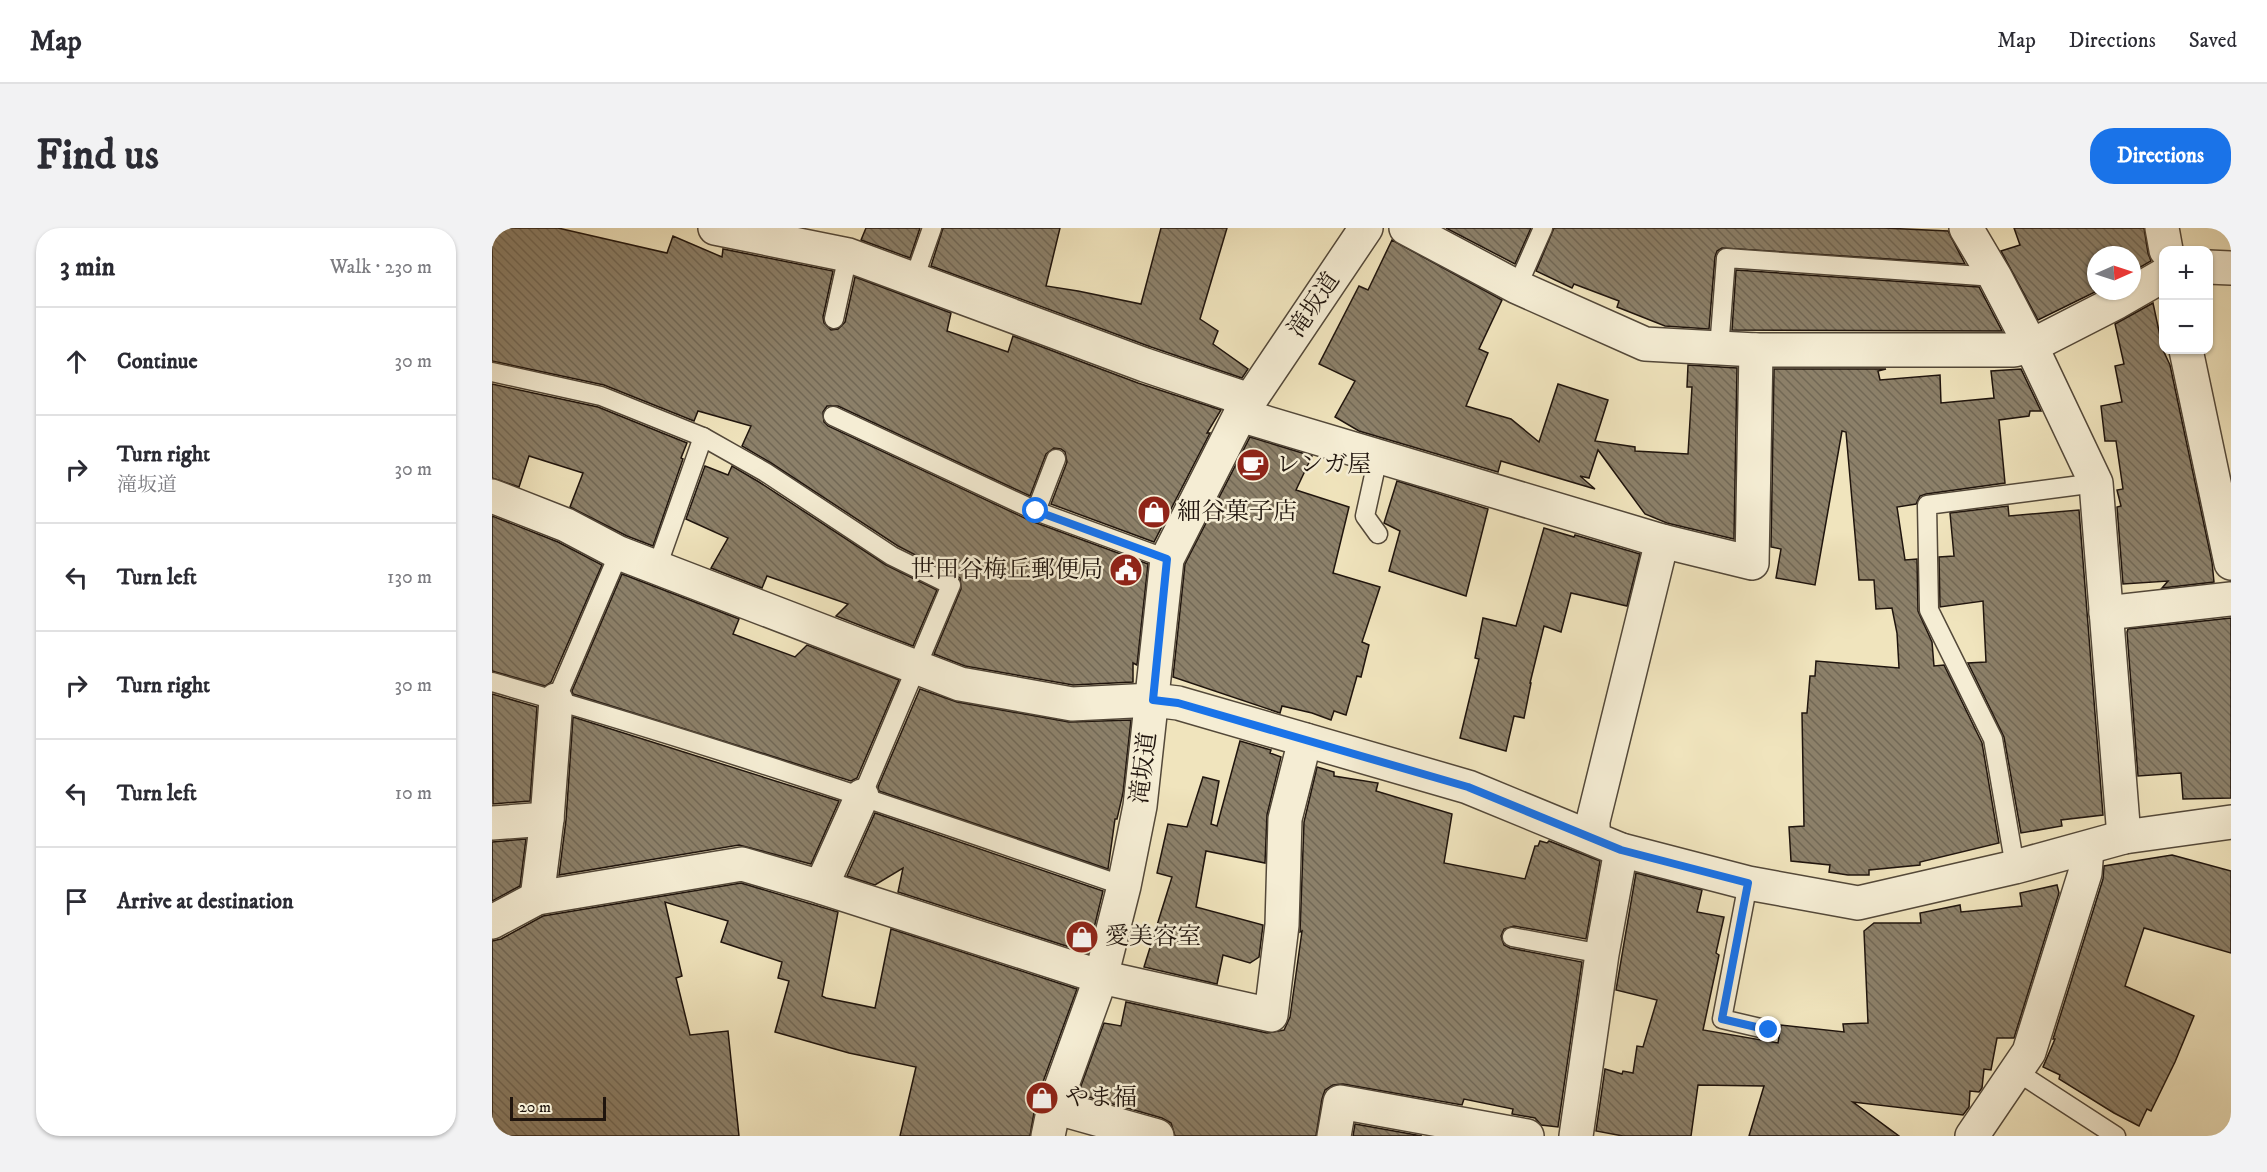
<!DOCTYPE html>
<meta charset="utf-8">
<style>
body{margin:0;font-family:"IM FELL DW Pica","Noto Serif JP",serif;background:#f2f2f3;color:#2b2b33}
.controls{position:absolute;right:18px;top:18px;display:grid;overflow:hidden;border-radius:12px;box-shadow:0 2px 4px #0004}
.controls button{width:54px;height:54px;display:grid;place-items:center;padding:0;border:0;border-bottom:2px solid #e1e1e2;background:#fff;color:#2b2b33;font:30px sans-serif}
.compass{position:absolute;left:1595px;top:18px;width:54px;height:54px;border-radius:50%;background:#fff;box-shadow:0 2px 4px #0004;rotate:87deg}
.scale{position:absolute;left:18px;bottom:15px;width:96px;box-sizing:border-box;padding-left:6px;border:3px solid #1f140d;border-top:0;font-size:16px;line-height:21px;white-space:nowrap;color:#1f140d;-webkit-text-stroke:4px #f5edd4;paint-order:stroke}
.stop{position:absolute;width:18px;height:18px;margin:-14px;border:4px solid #1a73e8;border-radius:50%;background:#fff}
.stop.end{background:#1a73e8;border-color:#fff;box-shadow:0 2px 6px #0008}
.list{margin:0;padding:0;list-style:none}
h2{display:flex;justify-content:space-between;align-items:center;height:78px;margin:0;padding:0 24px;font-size:26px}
h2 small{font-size:20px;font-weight:400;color:#7c7c81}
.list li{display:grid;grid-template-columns:39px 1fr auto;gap:18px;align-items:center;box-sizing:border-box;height:108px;padding:0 24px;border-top:2px solid #e1e1e2}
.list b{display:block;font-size:22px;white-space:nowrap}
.list p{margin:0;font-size:20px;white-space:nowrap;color:#7c7c81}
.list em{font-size:20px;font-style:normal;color:#7c7c81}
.icon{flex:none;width:33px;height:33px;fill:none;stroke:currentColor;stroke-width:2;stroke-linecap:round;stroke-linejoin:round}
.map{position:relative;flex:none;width:1739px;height:908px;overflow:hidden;border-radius:24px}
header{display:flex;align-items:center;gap:36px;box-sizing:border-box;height:84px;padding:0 30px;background:#fff;border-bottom:2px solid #e1e1e2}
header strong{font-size:28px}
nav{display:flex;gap:33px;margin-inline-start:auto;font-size:21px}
.intro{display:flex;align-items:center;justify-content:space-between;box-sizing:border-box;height:144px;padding:0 36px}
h1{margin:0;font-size:42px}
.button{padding:15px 27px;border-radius:24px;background:#1a73e8;color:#fff;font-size:21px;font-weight:700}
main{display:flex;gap:36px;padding:0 36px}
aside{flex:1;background:#fff;border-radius:24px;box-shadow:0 2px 4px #0004}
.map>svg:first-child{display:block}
</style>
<header>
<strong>Map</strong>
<nav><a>Map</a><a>Directions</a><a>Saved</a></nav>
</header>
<div class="intro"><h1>Find us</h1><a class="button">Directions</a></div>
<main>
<aside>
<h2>3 min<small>Walk · 230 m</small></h2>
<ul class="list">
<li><svg class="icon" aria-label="ahead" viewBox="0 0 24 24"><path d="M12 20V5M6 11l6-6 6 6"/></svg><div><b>Continue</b></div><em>30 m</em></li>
<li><svg class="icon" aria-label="right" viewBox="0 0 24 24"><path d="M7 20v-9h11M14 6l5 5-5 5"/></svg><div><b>Turn right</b><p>滝坂道</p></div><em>30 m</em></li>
<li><svg class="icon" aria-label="left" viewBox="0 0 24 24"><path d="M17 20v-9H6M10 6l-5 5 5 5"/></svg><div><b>Turn left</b></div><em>130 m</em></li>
<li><svg class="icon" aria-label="right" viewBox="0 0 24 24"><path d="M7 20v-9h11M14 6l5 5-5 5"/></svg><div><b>Turn right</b></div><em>30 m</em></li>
<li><svg class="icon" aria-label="left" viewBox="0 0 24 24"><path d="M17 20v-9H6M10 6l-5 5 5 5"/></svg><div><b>Turn left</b></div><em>10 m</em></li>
<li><svg class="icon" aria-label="arrive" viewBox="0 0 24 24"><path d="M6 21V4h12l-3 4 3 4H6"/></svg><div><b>Arrive at destination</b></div></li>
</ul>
</aside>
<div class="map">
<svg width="1739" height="908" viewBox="0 0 1739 908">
<defs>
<pattern id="building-back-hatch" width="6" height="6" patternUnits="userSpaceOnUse" patternTransform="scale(1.5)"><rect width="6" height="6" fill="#8c8069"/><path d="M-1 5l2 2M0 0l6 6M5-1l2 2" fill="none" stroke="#726855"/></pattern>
</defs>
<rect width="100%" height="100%" fill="#f0e4bd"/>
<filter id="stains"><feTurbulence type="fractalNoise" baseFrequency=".00333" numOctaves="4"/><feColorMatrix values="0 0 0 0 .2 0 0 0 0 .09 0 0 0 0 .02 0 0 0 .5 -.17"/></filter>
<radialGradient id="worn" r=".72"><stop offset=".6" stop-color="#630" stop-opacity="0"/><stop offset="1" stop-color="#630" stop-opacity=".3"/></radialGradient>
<g fill="url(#building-back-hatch)" stroke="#1f140d" stroke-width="1.5">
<path d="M0 0H66L175 25 181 8 230 29 231 21 341 43 331 89 332 95 339 102 346 101 353 94 363 49 459 85 455 103 516 124 521 108 646 155 729 182 715 205H718L662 314 559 276 575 234 573 224 569 221 562 220 554 226 538 268 346 178H335L331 184 332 194 336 198 539 293 656 336 645 437 641 435V454L581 457 473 438 442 426 469 361 468 350 406 318 279 235 250 218 259 198 206 183 202 193 112 157 0 133Z"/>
<path d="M374 0H428L418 30 369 12Z"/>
<path d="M451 0H568L554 58 586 63 649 76 669 0H735L708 91 726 103 721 116 756 141 750 150 659 119 439 38Z"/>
<path d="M954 0H1039L1023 36Z"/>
<path d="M1062 0H1392L1456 3 1473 36 1230 20 1225 23 1223 29 1217 101 1173 98 1125 79 1127 73 1082 56 1080 60 1044 43Z"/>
<path d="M1522 0H1652L1656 25 1659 33 1640 44V27H1604L1605 63 1546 92 1509 23 1528 17Z"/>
<path d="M900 12 1010 72 987 121 996 125 974 178 1019 191 1047 214 1066 156 1116 172 1103 213 1143 219V223L1196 226 1200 159H1195L1196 137 1245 140 1242 311 1175 295 1153 286 1106 222 1097 250 1088 248 1103 261 1009 233 1006 244 867 203 843 189 863 153 827 136 867 58 876 62Z"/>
<path d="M1244 42 1487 59 1510 103 1240 102Z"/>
<path d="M1661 75 1671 122 1678 137 1720 334 1722 354 1670 360 1676 353 1631 356 1625 279 1629 278 1625 262 1631 261 1624 213H1613L1609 178 1630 174 1623 138 1632 136 1623 96Z"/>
<path d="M1282 141H1394L1386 143 1388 152 1448 147 1449 175 1502 170 1499 143 1529 141 1549 183H1538L1537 188 1507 192 1513 255 1434 266 1428 268 1424 276 1405 279 1413 332 1425 331 1426 383 1440 414 1442 438 1452 437 1490 515 1507 615 1428 634V637L1377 642V647H1356L1337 644 1338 637 1299 633 1297 599 1312 598 1310 485H1315L1318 448H1323L1324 433 1407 440 1405 405 1400 380 1384 381 1382 352H1367L1354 204 1350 203 1323 357 1284 350 1289 321 1279 319Z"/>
<path d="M0 156 106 179 195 215 189 230 191 231 161 318 135 308 78 279 91 245 37 228 27 259 0 250Z"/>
<path d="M758 209 820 228 804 262 857 279 841 345 888 359 870 414 877 417 869 449 865 448 854 487 842 483 839 492 820 485 790 478 788 485 681 449 693 336Z"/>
<path d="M213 238 236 247 240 238 267 254 394 337 445 362 421 418 344 388 356 376 275 348 270 360 219 340 236 310 194 291Z"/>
<path d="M905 253 996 281 974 368 897 343 908 303 892 295Z"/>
<path d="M1516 278 1517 288 1587 282 1611 587 1569 592 1570 598 1529 605 1512 509 1476 435 1494 434 1491 373 1448 379 1447 329 1462 328 1458 285Z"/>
<path d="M0 288 66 314 110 337 59 454 53 458 0 443Z"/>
<path d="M1052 300 1082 309 1083 307 1148 326 1135 378 1079 365 1069 404 1052 398 1038 455H1039L1032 490 1022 488 1014 523 968 510 987 431 983 430 991 390 1024 398Z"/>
<path d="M130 346 247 391 241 406 303 429 315 417 407 452 365 550 359 553 81 466 80 463Z"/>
<path d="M1739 390V570L1691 571 1689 545 1646 548 1635 404 1636 401Z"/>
<path d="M428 461 465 474 577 494 639 492 631 565 625 591H623L616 641 387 563 386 559Z"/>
<path d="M0 466 45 479 38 573 1 576Z"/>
<path d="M81 489 347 573 319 636 247 617 67 647 74 592Z"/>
<path d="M748 513 779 522 778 525 789 529 775 587 773 635 714 623 704 679 771 697 767 729 758 735 731 727 725 756 652 739 680 649 665 645 676 596 695 599 711 549 727 553 719 596 725 598Z"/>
<path d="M825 539 842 544V548L886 555 884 563 960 586 952 635 1033 651 1043 618H1046L1048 613 1055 615 1057 613 1108 633 1094 711 1022 698 1012 701 1009 708 1012 717 1018 720 1090 734 1066 899 1049 897 1043 890 1020 886 1021 881 972 871 970 877 851 856 841 857 833 862 830 871 824 908H683L679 895 670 890 586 866 612 795 629 798 634 774 775 805 792 802 798 789 810 703 808 704 812 594Z"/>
<path d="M383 585 611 663 596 725 406 664 411 640 383 657 355 648Z"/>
<path d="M34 611 28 658 0 673V614Z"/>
<path d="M1680 627 1739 643V725L1652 700 1633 758 1702 788 1683 834 1659 883 1655 881 1647 898 1622 885 1567 851 1568 847 1551 839 1563 811H1561L1611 651 1612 638Z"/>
<path d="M1144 645 1210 662 1205 684 1232 689 1224 725 1227 727 1211 802 1286 815 1289 797 1352 804 1351 796 1376 795 1372 703 1382 695H1429L1428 685 1468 677 1469 684 1530 678 1528 665 1565 657 1567 665 1522 810H1505L1499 842 1492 841 1490 860 1487 864 1478 863 1477 879 1471 887 1361 874 1407 908H1257L1272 858 1206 857 1199 908H1131L1104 903 1113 841 1130 846 1131 843 1141 845 1145 818 1151 819 1165 772 1124 762Z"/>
<path d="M249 655 346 684 330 768 334 770 383 780 399 701 585 761 544 873 538 908H408L424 839 357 825 283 804 297 753 286 750 290 734 229 714 236 693 173 674 190 748 184 750 198 807 236 803 247 908H0V713L9 711 51 688Z"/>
<path d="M863 896 930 908H861Z"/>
</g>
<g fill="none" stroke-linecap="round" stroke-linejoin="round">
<g stroke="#534839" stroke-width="21">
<g id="lane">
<path d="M422 51 440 0"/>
<path d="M1025 59 1051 0"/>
<path d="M342 91 356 27"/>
<path d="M1227 121 1234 30 1503 49"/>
<path d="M0 144 109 168 211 209 273 244 400 328 459 357 370 568"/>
<path d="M341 188 544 283 675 331"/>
<path d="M544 283 564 231"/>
<path d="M886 306 873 288 886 229"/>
<path d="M165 339 211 209"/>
<path d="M0 454C213 514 423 586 632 658"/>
<path d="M64 472 127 325"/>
<path d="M1523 639 1501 511 1437 382 1435 277 1604 255"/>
<path d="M1256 655 1230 791 1277 802"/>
<path d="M1020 709 1110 726"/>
<path d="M1524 843 1624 908"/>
</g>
</g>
<g stroke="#534839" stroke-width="36">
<g id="street">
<path d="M223 0 356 27 653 137 757 172"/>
<path d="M914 0 1025 59 1153 116 1264 122H1522L1539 118 1625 74 1672 47"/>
<path d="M1474 0 1503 49 1539 118 1604 255 1632 609"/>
<path d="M1670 0 1674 22"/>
<path d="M1716 39 1739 40"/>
<path d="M1694 122 1739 335"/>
<path d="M748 187 1170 313 1260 335 1264 122"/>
<path d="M0 268 74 297 127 325 468 456 580 476 661 472 686 475 976 559 1129 622 1256 655 1366 675 1523 639 1632 609 1739 594"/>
<path d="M1614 385 1739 371"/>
<path d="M0 595 55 591"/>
<path d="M1101 610V593L1170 313"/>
<path d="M329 659 370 568"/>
<path d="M45 670 55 591 64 472"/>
<path d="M0 694 45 670 250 636 329 659 609 749 779 787 790 697 793 591 813 512"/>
<path d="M562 879 665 908"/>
<path d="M556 908 562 879 609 749 632 658 648 578 675 331 748 187 874 0"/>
<path d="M842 908 848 874 1035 908"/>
<path d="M1084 908 1110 726 1129 622"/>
<path d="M1480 908 1537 824 1593 645 1595 621"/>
</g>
</g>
<use href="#lane" stroke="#f5edd4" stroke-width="18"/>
<use href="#street" stroke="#f5edd4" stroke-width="33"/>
</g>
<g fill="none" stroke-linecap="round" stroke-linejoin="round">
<path stroke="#1a73e8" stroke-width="8" d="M544 283 675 331 661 472 686 475 976 559 1129 622 1256 655 1230 791 1277 802"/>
</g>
<defs>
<g id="cafe-disc" transform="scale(1.725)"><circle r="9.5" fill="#8f2418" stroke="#f5edd4"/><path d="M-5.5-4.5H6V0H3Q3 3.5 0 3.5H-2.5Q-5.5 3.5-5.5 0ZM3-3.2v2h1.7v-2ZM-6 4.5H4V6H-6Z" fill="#fff"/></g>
<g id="shop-disc" transform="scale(1.725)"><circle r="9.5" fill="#8f2418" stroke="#f5edd4"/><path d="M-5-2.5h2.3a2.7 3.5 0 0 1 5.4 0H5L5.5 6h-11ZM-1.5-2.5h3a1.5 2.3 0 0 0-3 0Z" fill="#fff"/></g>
<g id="civic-disc" transform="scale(1.725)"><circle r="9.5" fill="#8f2418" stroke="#f5edd4"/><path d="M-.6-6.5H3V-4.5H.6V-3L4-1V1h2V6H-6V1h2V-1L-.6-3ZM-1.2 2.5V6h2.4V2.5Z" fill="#fff"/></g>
</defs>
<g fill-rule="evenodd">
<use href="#cafe-disc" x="761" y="237"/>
<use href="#shop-disc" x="662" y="284"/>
<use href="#civic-disc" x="634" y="342"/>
<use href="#shop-disc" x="590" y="709"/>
<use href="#shop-disc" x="550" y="870"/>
</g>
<g text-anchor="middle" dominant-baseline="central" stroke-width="5" stroke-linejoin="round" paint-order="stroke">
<g font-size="24" fill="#1f140d" stroke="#f5edd4">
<text transform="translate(822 77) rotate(-56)">滝坂道</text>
<text transform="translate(652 540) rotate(-83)">滝坂道</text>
</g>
<g font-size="24" fill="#1f140d" stroke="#f5edd4" text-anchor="start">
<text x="784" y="237">レンガ屋</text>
<text x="685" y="284">細谷菓子店</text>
<text x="611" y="342" text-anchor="end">世田谷梅丘郵便局</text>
<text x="613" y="709">愛美容室</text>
<text x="573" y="870">やま福</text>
</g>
</g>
<rect width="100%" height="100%" filter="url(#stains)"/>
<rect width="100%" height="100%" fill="url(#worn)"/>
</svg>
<div class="controls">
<button>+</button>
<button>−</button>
</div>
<svg class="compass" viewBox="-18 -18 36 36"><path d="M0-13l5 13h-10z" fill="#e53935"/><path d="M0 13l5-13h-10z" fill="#7c7c81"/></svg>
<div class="scale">20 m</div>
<div class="stop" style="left:544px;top:283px"></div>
<div class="stop end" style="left:1277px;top:802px"></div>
</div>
</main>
